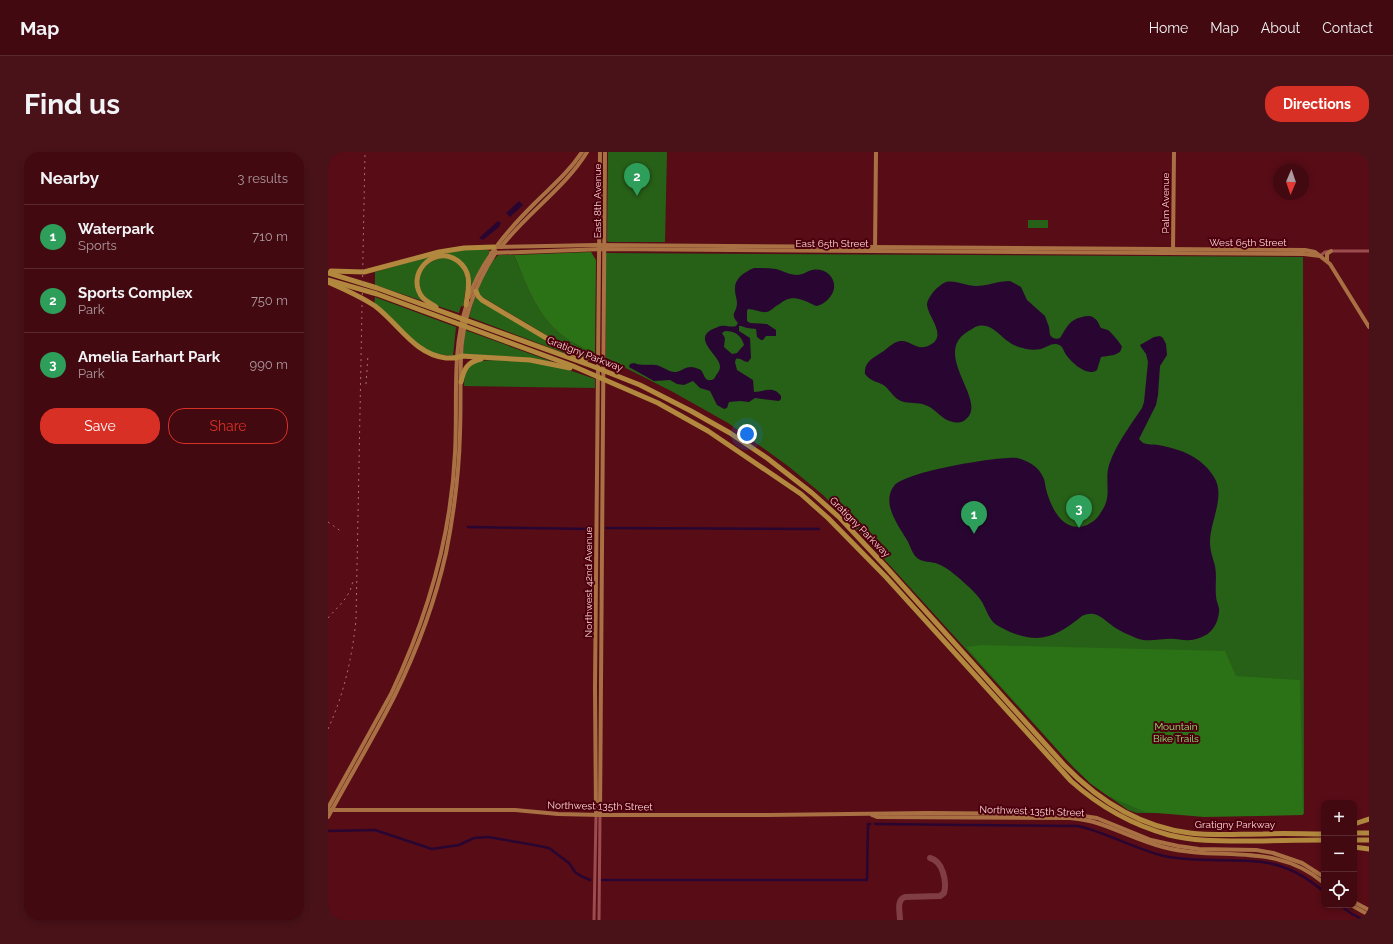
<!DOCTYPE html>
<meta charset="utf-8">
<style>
body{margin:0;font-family:Raleway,sans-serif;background:#491219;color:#f1f3f6}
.controls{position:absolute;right:12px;bottom:12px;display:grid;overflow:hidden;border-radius:8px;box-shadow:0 2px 6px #0003}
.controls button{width:36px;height:36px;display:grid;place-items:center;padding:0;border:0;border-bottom:1px solid #5a2a30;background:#420910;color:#f1f3f6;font:20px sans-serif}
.compass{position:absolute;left:945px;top:12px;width:36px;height:36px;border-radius:50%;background:#420910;box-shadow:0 2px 6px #0003;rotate:182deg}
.you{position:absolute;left:419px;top:282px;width:14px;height:14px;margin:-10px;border:3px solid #fff;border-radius:50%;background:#1a73e8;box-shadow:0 0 0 6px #1a73e833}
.badge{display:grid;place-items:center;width:26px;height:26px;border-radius:50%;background:#d93025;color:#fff;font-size:13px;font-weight:700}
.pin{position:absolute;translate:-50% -33px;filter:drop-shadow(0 1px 2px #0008)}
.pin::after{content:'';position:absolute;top:21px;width:14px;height:12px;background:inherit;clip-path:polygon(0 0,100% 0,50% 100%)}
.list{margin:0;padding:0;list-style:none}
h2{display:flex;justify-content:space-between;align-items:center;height:52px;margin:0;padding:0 16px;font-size:17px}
h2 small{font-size:13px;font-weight:400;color:#ae9a9f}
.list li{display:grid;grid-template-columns:26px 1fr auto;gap:12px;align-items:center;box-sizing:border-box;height:64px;padding:0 16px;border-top:1px solid #5a2a30}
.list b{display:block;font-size:15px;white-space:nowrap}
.list p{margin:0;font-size:13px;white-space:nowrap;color:#ae9a9f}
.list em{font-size:13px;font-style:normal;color:#ae9a9f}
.actions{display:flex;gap:8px;padding:12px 16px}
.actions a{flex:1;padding:9px 0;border:1px solid #d93025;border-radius:16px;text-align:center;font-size:14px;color:#d93025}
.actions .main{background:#d93025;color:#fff}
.icon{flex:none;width:22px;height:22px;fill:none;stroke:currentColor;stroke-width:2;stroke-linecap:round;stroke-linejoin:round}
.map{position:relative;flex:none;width:1041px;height:768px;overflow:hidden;border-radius:16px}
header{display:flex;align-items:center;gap:24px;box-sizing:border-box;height:56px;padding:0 20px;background:#420910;border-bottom:1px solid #5a2a30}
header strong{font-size:19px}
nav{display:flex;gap:22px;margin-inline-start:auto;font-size:14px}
.intro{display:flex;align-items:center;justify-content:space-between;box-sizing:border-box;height:96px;padding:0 24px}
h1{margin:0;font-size:28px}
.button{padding:10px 18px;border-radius:16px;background:#d93025;color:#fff;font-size:14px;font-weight:700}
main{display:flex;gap:24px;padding:0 24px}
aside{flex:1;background:#420910;border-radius:16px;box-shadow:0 2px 6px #0003}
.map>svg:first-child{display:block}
</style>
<header>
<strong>Map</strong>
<nav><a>Home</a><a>Map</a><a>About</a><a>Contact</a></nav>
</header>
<div class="intro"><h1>Find us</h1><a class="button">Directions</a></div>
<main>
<aside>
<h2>Nearby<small>3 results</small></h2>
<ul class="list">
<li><span class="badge" style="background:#2e9e5b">1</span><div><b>Waterpark</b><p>Sports</p></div><em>710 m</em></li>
<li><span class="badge" style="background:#2e9e5b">2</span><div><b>Sports Complex</b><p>Park</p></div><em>750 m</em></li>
<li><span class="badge" style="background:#2e9e5b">3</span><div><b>Amelia Earhart Park</b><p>Park</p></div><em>990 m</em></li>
</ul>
<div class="actions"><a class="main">Save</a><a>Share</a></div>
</aside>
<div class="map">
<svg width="1041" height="768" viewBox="0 0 1041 768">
<rect width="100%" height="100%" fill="#580c16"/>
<g fill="#276017">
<path d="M280 0H339L337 90H281L279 89Z"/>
<rect x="700" y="68" width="20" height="8"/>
<path d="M130 98H160L162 99 142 139 138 117 115 102Z"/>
<path d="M278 101 975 105 976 662 809 661 800 658 763 632 745 615 537 386 495 343 460 314 400 271 345 240 278 206Z"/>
<path d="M171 103H186C206 150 215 181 267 201L266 210 257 206 151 143C151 142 150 138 150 137 151 130 165 106 171 103Z"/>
<path d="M103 104C80 120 91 128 95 149L47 133V120Z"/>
<path d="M118 105C134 112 137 117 139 134L138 135 135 155 133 154 131 161C120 157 104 154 97 145 82 127 97 107 118 105Z"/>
<path d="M147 144 244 204 141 165Z"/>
<path d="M47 145 128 175 125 204 108 202 96 197 46 153Z"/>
<path d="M137 178 225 210V211L135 202Z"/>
<path d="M170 208 203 210 235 216 267 227V236L136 234C137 208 147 209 170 208Z"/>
</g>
<g fill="#2b7116">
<path d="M263 100 268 108 267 201C215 181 206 151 186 103Z"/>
<path d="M653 493 897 499 908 524 972 528 975 663 876 665 817 660 780 644 762 631 736 605 638 495Z"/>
</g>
<g fill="#290631" fill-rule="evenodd">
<path d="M191 49 195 53 182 65 178 61Z"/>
<path d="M170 69 173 71 171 75 155 88 151 86Z"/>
<path d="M426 116C434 116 441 116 448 117 455 119 462 123 469 123 475 123 479 119 484 118 498 115 510 127 505 140 502 147 495 153 488 154 474 147 464 141 450 153 446 155 443 159 439 160 433 161 427 157 420 157L419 159V169L422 171 439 172 448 178V184H438L435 188H433L429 185 428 177 419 176 413 174H411V179L422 186 423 206 420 210C415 210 412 205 408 207L407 210 409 218 425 228 426 240C436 240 445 233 453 244V247L451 249 427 246 421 250 412 249 401 250 399 256 396 257 389 253 382 239 372 236 365 229 356 233 349 232 342 228 326 229 301 215 302 212 306 211C314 214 319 212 328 213 334 214 339 219 346 220 356 220 358 210 373 218 377 224 377 231 386 227 388 223 392 219 392 215 393 203 359 185 390 175 396 172 402 176 408 174L410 171C401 161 409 161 409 151 409 147 407 143 407 138 406 127 416 120 426 116ZM397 179C407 179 413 183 416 193L409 201 404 202 396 195 397 186 394 181Z"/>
<path d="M682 129 693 135 699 148 717 164 721 175 722 183C724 186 728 188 732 186 739 175 741 168 754 165 758 164 763 163 766 166 770 168 771 173 773 176L780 178C784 181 793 192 794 195L792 200 786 203 773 205 769 218C760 225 745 212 739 204 736 201 736 197 733 194 725 189 720 195 713 197 707 198 700 198 695 196 690 195 685 193 681 190 671 184 664 171 650 174 646 175 643 178 639 180 603 203 662 250 637 268 633 271 629 271 625 270 613 268 608 256 597 253 590 250 581 252 573 249 566 246 563 240 558 235 551 229 544 231 537 222 536 208 548 205 557 198 561 195 567 189 573 189 583 188 589 200 602 193 620 184 600 165 599 153 599 148 603 143 606 139 609 136 613 132 618 130 628 128 638 134 648 134 659 134 670 129 682 129Z"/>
<path d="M832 184 835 186 838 192 839 203 832 214 830 243 828 253 811 287 815 291C820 293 825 292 830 293 853 297 874 305 886 325 898 344 882 369 882 390 882 399 885 406 887 414 889 424 887 434 888 444 888 448 890 452 891 456 892 466 886 480 876 484 872 486 866 488 862 488 857 489 852 487 847 487 834 486 819 491 808 486 801 483 792 479 786 475 776 468 768 457 754 464 730 483 714 493 682 480 677 477 670 475 665 470 660 464 658 457 654 450 651 445 646 440 641 435 632 427 622 417 610 412 603 409 594 411 588 405 584 401 582 393 579 388 570 373 553 351 566 334 576 320 670 304 689 306 699 308 711 315 715 325 717 328 717 333 718 337 723 356 735 382 759 373 765 370 770 366 773 360 785 344 776 330 781 313 788 292 802 274 814 256L816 250 820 210 818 202 813 195 812 193 826 185Z"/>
</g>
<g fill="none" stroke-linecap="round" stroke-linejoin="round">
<g stroke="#290631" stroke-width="2.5">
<path d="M140 375 264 377"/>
<path d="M278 376 491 377"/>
<path d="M547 672 750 674C780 681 807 697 836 704 869 711 901 706 934 710 957 713 978 724 996 740"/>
<path d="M0 679 47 678 104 697 131 693 146 686 160 685 206 693 221 696 241 711 247 720 253 724 262 728"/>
<path d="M274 728H539L540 672H542"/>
<path d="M1012 753 1024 762 1036 768"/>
</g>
<path stroke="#803d44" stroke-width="6" d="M572 768C572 760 568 748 577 745L612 744 616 741C619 730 615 709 602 706"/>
<g stroke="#9c4c4e" stroke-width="3">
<path d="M992 104 997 100 1003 99H1041"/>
<path d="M266 768 268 663"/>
<path d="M271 768 272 663"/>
</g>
<g stroke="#a97044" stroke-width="4">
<path d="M166 95 268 93 977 98 987 100 1002 112 1041 175"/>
<path d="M173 95C199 61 237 36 259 0"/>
<path d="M547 98 548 0"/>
<path d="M845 99 846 0"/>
<path d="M163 101 276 97 976 102 992 104"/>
<path d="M999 109V102L1003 99"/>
<path d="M141 145C154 108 179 79 206 52 223 35 241 20 254 0"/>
<path d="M0 656 63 542C99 466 123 386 127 301 130 251 123 200 139 151"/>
<path d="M0 658H187L230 662 272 663H440L600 661 742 662 769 666 823 688 850 694 871 697 928 698 945 701 974 711 996 725"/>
<path d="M268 663 267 536 272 0"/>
<path d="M272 663 277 0"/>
<path d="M544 663 549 665 742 666C751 667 760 668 769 671 791 678 812 689 835 695 892 710 947 689 996 731"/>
<path d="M0 665C22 624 46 585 67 543 89 498 107 450 118 401 126 361 131 321 132 281 133 256 132 230 133 205 134 168 148 131 168 100"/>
<path d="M1026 750 1041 758"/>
<path d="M1023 753 1041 763"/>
</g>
<g stroke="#b1883e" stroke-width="5">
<path d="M3 119 36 120 111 100 136 96 166 95"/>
<path d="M0 121 49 136 264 214 312 233 363 259 402 281 439 306 484 341 512 366 558 415 736 613C770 648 813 675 862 681 886 684 911 682 935 682 955 681 976 682 996 682"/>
<path d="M0 128 49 142 245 214 330 251 380 279 473 342 500 366 558 425 743 629C772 655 804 673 841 683 865 689 889 689 914 689 941 689 969 688 996 688"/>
<path d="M0 130C16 137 32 144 47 154 71 172 86 202 118 206 124 206 128 207 133 204L202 208 242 216"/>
<path d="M148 139 150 144 154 148 257 209"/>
<path d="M108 155C104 152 99 150 95 146 76 123 106 91 130 109 135 113 139 119 140 125 142 134 139 144 138 153"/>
<path d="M133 230C136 217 139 210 153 207"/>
<path d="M1026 672 1041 667"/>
<path d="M1026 681H1041"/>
<path d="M1026 688H1041"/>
<path d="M1026 695 1041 697"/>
</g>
<g stroke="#a86e73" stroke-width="1" stroke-dasharray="2 4" stroke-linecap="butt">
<path d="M38 232 40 203"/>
<path d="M0 370 14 380"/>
<path d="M0 466C11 453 23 445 25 427"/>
<path d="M0 577C16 542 24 506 28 468L37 0"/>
</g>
</g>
<g text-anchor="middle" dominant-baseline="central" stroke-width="4" stroke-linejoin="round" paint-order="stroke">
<g font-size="10" fill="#fbd4d3" stroke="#4c000d">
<text transform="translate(269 49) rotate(-90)">East 8th Avenue</text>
<text transform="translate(837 51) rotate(-90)">Palm Avenue</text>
<text x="920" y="90">West 65th Street</text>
<text x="504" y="91">East 65th Street</text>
<text transform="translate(257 202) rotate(21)">Gratigny Parkway</text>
<text transform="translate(532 375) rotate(45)">Gratigny Parkway</text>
<text transform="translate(260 430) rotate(-90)">Northwest 42nd Avenue</text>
<text transform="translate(272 654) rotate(1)">Northwest 135th Street</text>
<text transform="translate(704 659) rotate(2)">Northwest 135th Street</text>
<text x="907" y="672">Gratigny Parkway</text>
</g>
<g font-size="10" fill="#90eb7b" stroke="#4c000d">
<text x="848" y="574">Mountain<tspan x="848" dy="12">Bike Trails</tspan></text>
</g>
</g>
</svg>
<div class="controls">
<button>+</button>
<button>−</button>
<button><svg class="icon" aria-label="locate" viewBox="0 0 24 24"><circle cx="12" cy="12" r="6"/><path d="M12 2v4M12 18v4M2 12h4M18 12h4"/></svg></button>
</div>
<svg class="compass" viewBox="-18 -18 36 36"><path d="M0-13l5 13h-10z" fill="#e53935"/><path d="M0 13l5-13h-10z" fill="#ae9a9f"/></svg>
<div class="you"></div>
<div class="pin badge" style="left:646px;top:382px;background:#2e9e5b">1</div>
<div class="pin badge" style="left:309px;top:44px;background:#2e9e5b">2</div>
<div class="pin badge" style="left:751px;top:376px;background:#2e9e5b">3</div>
</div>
</main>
